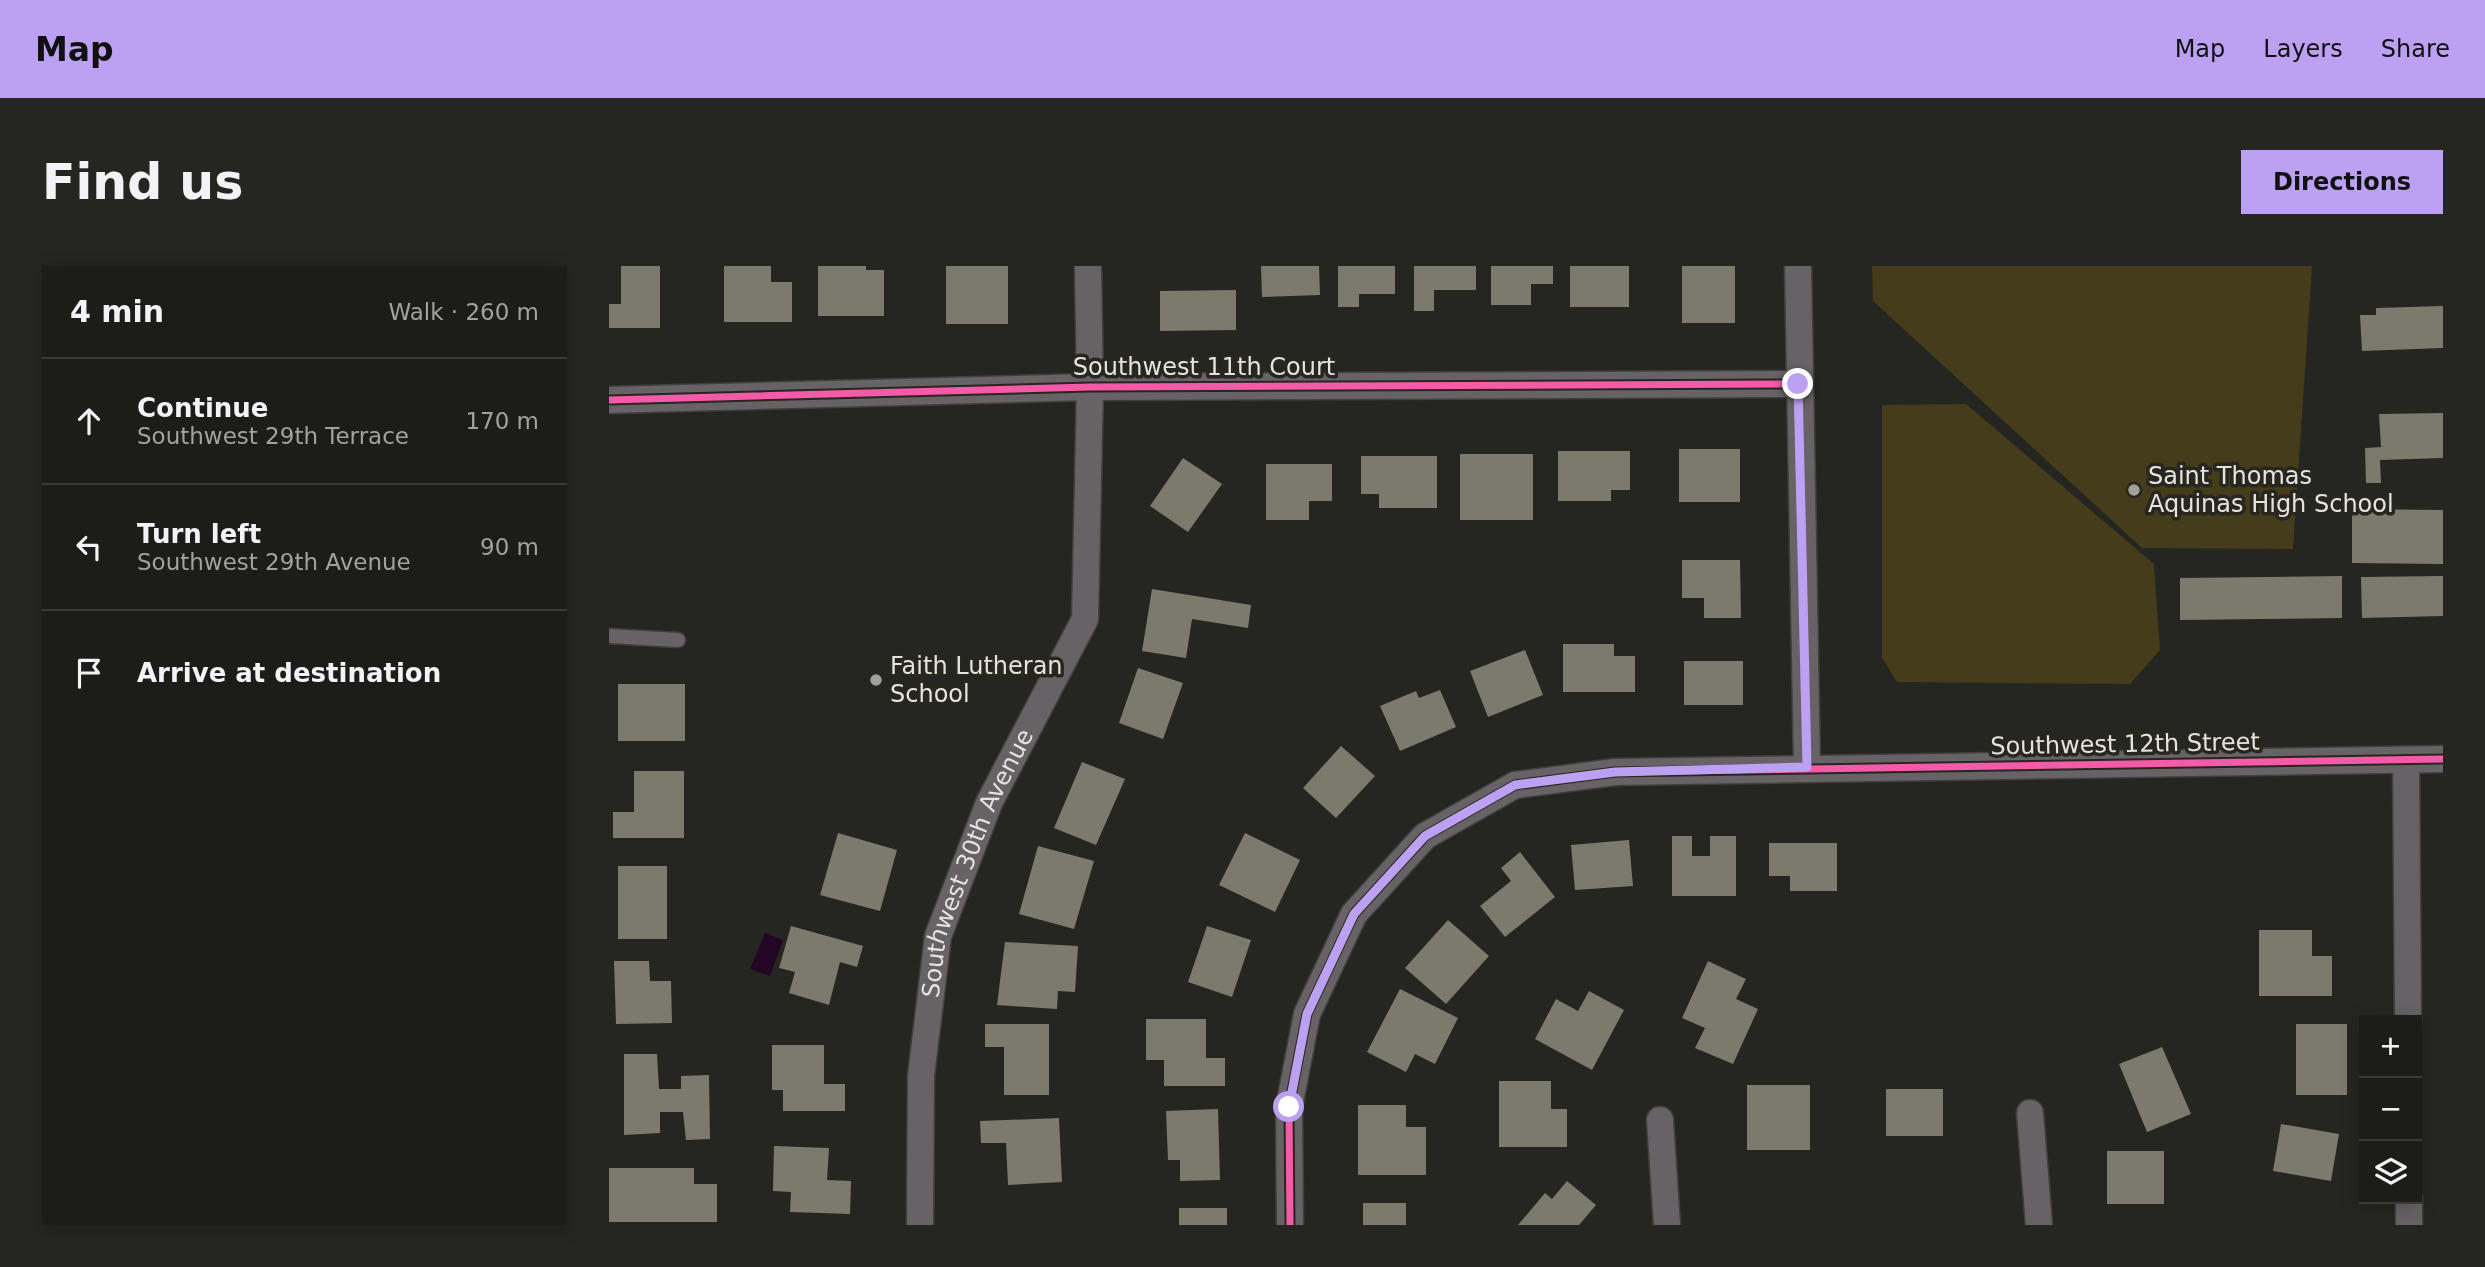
<!DOCTYPE html>
<meta charset="utf-8">
<style>
body{margin:0;font-family:"DejaVu Sans",sans-serif;background:#252522;color:#f1f3f6}
.controls{position:absolute;right:21px;bottom:21px;display:grid;overflow:hidden;border-radius:0px;box-shadow:0 4px 18px #0003}
.controls button{width:63px;height:63px;display:grid;place-items:center;padding:0;border:0;border-bottom:2px solid #3a3a38;background:#1c1c19;color:#f1f3f6;font:35px sans-serif}
.stop{position:absolute;width:21px;height:21px;margin:-16px;border:5px solid #bca0f2;border-radius:50%;background:#fff}
.stop.end{background:#bca0f2;border-color:#fff;box-shadow:0 2px 7px #0008}
.list{margin:0;padding:0;list-style:none}
h2{display:flex;justify-content:space-between;align-items:center;height:91px;margin:0;padding:0 28px;font-size:30px}
h2 small{font-size:23px;font-weight:400;color:#a0a1a2}
.list li{display:grid;grid-template-columns:46px 1fr auto;gap:21px;align-items:center;box-sizing:border-box;height:126px;padding:0 28px;border-top:2px solid #3a3a38}
.list b{display:block;font-size:26px;white-space:nowrap}
.list p{margin:0;font-size:23px;white-space:nowrap;color:#a0a1a2}
.list em{font-size:23px;font-style:normal;color:#a0a1a2}
.icon{flex:none;width:38px;height:38px;fill:none;stroke:currentColor;stroke-width:2;stroke-linecap:round;stroke-linejoin:round}
.map{position:relative;flex:none;width:1834px;height:959px;overflow:hidden;border-radius:0px}
header{display:flex;align-items:center;gap:42px;box-sizing:border-box;height:98px;padding:0 35px;background:#bca0f2;color:#111}
header strong{font-size:33px}
nav{display:flex;gap:38px;margin-inline-start:auto;font-size:24px}
.intro{display:flex;align-items:center;justify-content:space-between;box-sizing:border-box;height:168px;padding:0 42px}
h1{margin:0;font-size:49px}
.button{padding:18px 32px;border-radius:0px;background:#bca0f2;color:#111;font-size:24px;font-weight:700}
main{display:flex;gap:42px;padding:0 42px}
aside{flex:1;background:#1c1c19;border-radius:0px;box-shadow:0 4px 18px #0003}
.map>svg:first-child{display:block}
</style>
<header>
<strong>Map</strong>
<nav><a>Map</a><a>Layers</a><a>Share</a></nav>
</header>
<div class="intro"><h1>Find us</h1><a class="button">Directions</a></div>
<main>
<aside>
<h2>4 min<small>Walk · 260 m</small></h2>
<ul class="list">
<li><svg class="icon" aria-label="ahead" viewBox="0 0 24 24"><path d="M12 20V5M6 11l6-6 6 6"/></svg><div><b>Continue</b><p>Southwest 29th Terrace</p></div><em>170 m</em></li>
<li><svg class="icon" aria-label="left" viewBox="0 0 24 24"><path d="M17 20v-9H6M10 6l-5 5 5 5"/></svg><div><b>Turn left</b><p>Southwest 29th Avenue</p></div><em>90 m</em></li>
<li><svg class="icon" aria-label="arrive" viewBox="0 0 24 24"><path d="M6 21V4h12l-3 4 3 4H6"/></svg><div><b>Arrive at destination</b></div></li>
</ul>
</aside>
<div class="map">
<svg width="1834" height="959" viewBox="0 0 1834 959">
<rect width="100%" height="100%" fill="#252521"/>
<g fill="#443c1a">
<path d="M1263 0H1703L1684 283 1533 282 1264 35Z"/>
<path d="M1357 138 1545 298 1551 384 1521 418 1288 416 1273 392V139Z"/>
</g>
<path fill="#220624" d="M156 667 174 674 161 710 141 703Z"/>
<g fill="#7c7a6d">
<path d="M12 0H51V62H0V38H12Z"/>
<path d="M115 0H162V16H183V56H115Z"/>
<path d="M209 0H257V4H275V50H209Z"/>
<rect x="337" y="0" width="62" height="58"/>
<path d="M652 0H710L711 29 653 31Z"/>
<path d="M729 0H786V28H750V41H729Z"/>
<path d="M805 0H867V24H825V45H805Z"/>
<path d="M882 0H944V18H922V39H882Z"/>
<rect x="961" y="0" width="59" height="41"/>
<rect x="1073" y="0" width="53" height="57"/>
<path d="M627 24V64L551 65V25Z"/>
<path d="M1834 40V82L1753 85 1751 49H1767V42Z"/>
<path d="M1834 147V192L1771 194 1772 217H1757L1756 182 1772 181 1770 148Z"/>
<rect x="1070" y="183" width="61" height="53"/>
<path d="M949 185H1021V224H1002V235H949Z"/>
<rect x="851" y="188" width="73" height="66"/>
<path d="M752 190H828V242H770V228H752Z"/>
<path d="M574 192 613 218 579 266 541 240Z"/>
<path d="M657 198H723V235H700V254H657Z"/>
<path d="M1743 243 1834 244V298L1743 297Z"/>
<path d="M1073 294H1131L1132 352H1095V332H1073Z"/>
<path d="M1733 310V352L1571 354V312Z"/>
<path d="M1834 310V350L1753 352 1752 311Z"/>
<path d="M543 323 642 339 639 362 583 353 577 392 533 385Z"/>
<path d="M954 378H1005V390H1026V426H954Z"/>
<path d="M916 384 934 429 879 451 861 405Z"/>
<rect x="1075" y="395" width="59" height="44"/>
<path d="M529 402 574 417 554 473 510 457Z"/>
<rect x="9" y="418" width="67" height="57"/>
<path d="M831 424 847 461 791 485 771 440 807 425 810 432Z"/>
<path d="M732 480 766 510 727 552 694 522Z"/>
<path d="M473 496 516 513 487 579 445 562Z"/>
<path d="M25 505H75V572H4V546H25Z"/>
<path d="M229 567 288 584 271 645 211 629Z"/>
<path d="M636 567 691 594 666 646 610 619Z"/>
<path d="M1063 570H1083V590H1101V570H1127V630H1063Z"/>
<path d="M1020 574 1024 620 966 624 962 579Z"/>
<path d="M1160 577H1228V625H1181V610H1160Z"/>
<path d="M429 580 485 595 465 663 410 648Z"/>
<path d="M911 586 946 631 896 671 871 640 902 615 892 602Z"/>
<rect x="9" y="600" width="49" height="73"/>
<path d="M839 654 880 690 837 738 796 702Z"/>
<path d="M182 660 254 680 248 701 231 696 220 739 180 727 186 706 170 702Z"/>
<path d="M598 660 642 674 623 731 579 716Z"/>
<path d="M1650 664H1703V690H1723V730H1650Z"/>
<path d="M396 676 469 680 466 726 449 725 448 743 388 739Z"/>
<path d="M5 695H40L41 715H62L63 757 7 758Z"/>
<path d="M1099 695 1137 713 1127 733 1149 743 1124 798 1086 782 1096 762 1073 752Z"/>
<path d="M791 723 849 752 826 798 806 788 797 806 758 786Z"/>
<path d="M980 725 1015 744 983 804 926 773 947 733 969 745Z"/>
<path d="M537 753H597V792H616V820H555V794H537Z"/>
<path d="M376 758H440V829H395V781H376Z"/>
<rect x="1687" y="758" width="51" height="71"/>
<path d="M163 779H215V818H236V845H174V824H163Z"/>
<path d="M1553 781 1582 848 1538 866 1510 798Z"/>
<path d="M15 788H48L50 823H72V810L100 809 101 873 77 874 74 846H51V867L15 869Z"/>
<path d="M890 815H942V843H958V881H890Z"/>
<rect x="1138" y="819" width="63" height="65"/>
<rect x="1277" y="823" width="57" height="47"/>
<path d="M749 839H797V861H817V909H749Z"/>
<path d="M609 843 611 914 571 915V894H559L557 845Z"/>
<path d="M450 852 453 916 399 919 397 877H372L371 855Z"/>
<path d="M1672 858 1730 868 1722 915 1664 905Z"/>
<path d="M165 880 220 882 218 914 242 915 241 948 181 946 182 926 164 925Z"/>
<rect x="1498" y="885" width="57" height="53"/>
<path d="M0 902H85V918H108V956H0Z"/>
<path d="M958 915 987 939 970 959H909L936 927 943 933Z"/>
<rect x="754" y="937" width="43" height="22"/>
<rect x="570" y="942" width="48" height="17"/>
</g>
<g fill="none" stroke-linecap="round" stroke-linejoin="round">
<g stroke="#3f3f3c" stroke-width="17">
<path id="service" d="M0 370 69 374"/>
</g>
<g stroke="#3f3f3c" stroke-width="29">
<g id="minor">
<path d="M1189 0 1198 501"/>
<path d="M0 134 481 121 1190 118"/>
<path d="M1797 494 1799 754"/>
<path d="M1421 847 1430 959"/>
<path d="M1051 854 1058 959"/>
<path d="M1800 933V959"/>
<path id="s1" d="M311 959 312 810 329 670 380 537 476 353 481 121 479 0"/>
<path d="M681 959 680 841 698 748 745 648 816 570 906 519 1006 506 1834 493"/>
</g>
</g>
<use href="#service" stroke="#666266" stroke-width="14"/>
<use href="#minor" stroke="#666266" stroke-width="26"/>
<g stroke="#27261f" stroke-width="11">
<g id="cycleway">
<path d="M0 134 481 121 1190 118"/>
<path d="M681 959 680 841 698 748 745 648 816 570 906 519 1006 506 1834 493"/>
</g>
</g>
<use href="#cycleway" stroke="#f35aa7" stroke-width="7"/>
</g>
<g fill="none" stroke-linecap="round" stroke-linejoin="round">
<path stroke="#bca0f2" stroke-width="9" d="M680 841 698 748 745 648 816 570 906 519 1006 506 1198 501 1189 118"/>
</g>
<g fill="#a1a09c" stroke="#27261f" stroke-width="2.5">
<circle cx="1525" cy="224" r="7"/>
<circle cx="267" cy="414" r="7"/>
</g>
<g text-anchor="middle" dominant-baseline="central" stroke-width="7" stroke-linejoin="round" paint-order="stroke">
<g font-size="24" fill="#e4e3de" stroke="#27261f">
<text x="595" y="101">Southwest 11th Court</text>
<text transform="translate(1516 478) rotate(-1)">Southwest 12th Street</text>
<text stroke="none"><textPath href="#s1" startOffset="371">Southwest 30th Avenue</textPath></text>
</g>
<g font-size="24" fill="#e4e3de" stroke="#27261f" text-anchor="start">
<text x="1539" y="210">Saint Thomas<tspan x="1539" dy="28">Aquinas High School</tspan></text>
<text x="281" y="400">Faith Lutheran<tspan x="281" dy="28">School</tspan></text>
</g>
</g>
</svg>
<div class="controls">
<button>+</button>
<button>−</button>
<button><svg class="icon" aria-label="layers" viewBox="0 0 24 24"><path d="M12 4l9 5-9 5-9-5zM3 14l9 5 9-5"/></svg></button>
</div>
<div class="stop" style="left:680px;top:841px"></div>
<div class="stop end" style="left:1189px;top:118px"></div>
</div>
</main>
